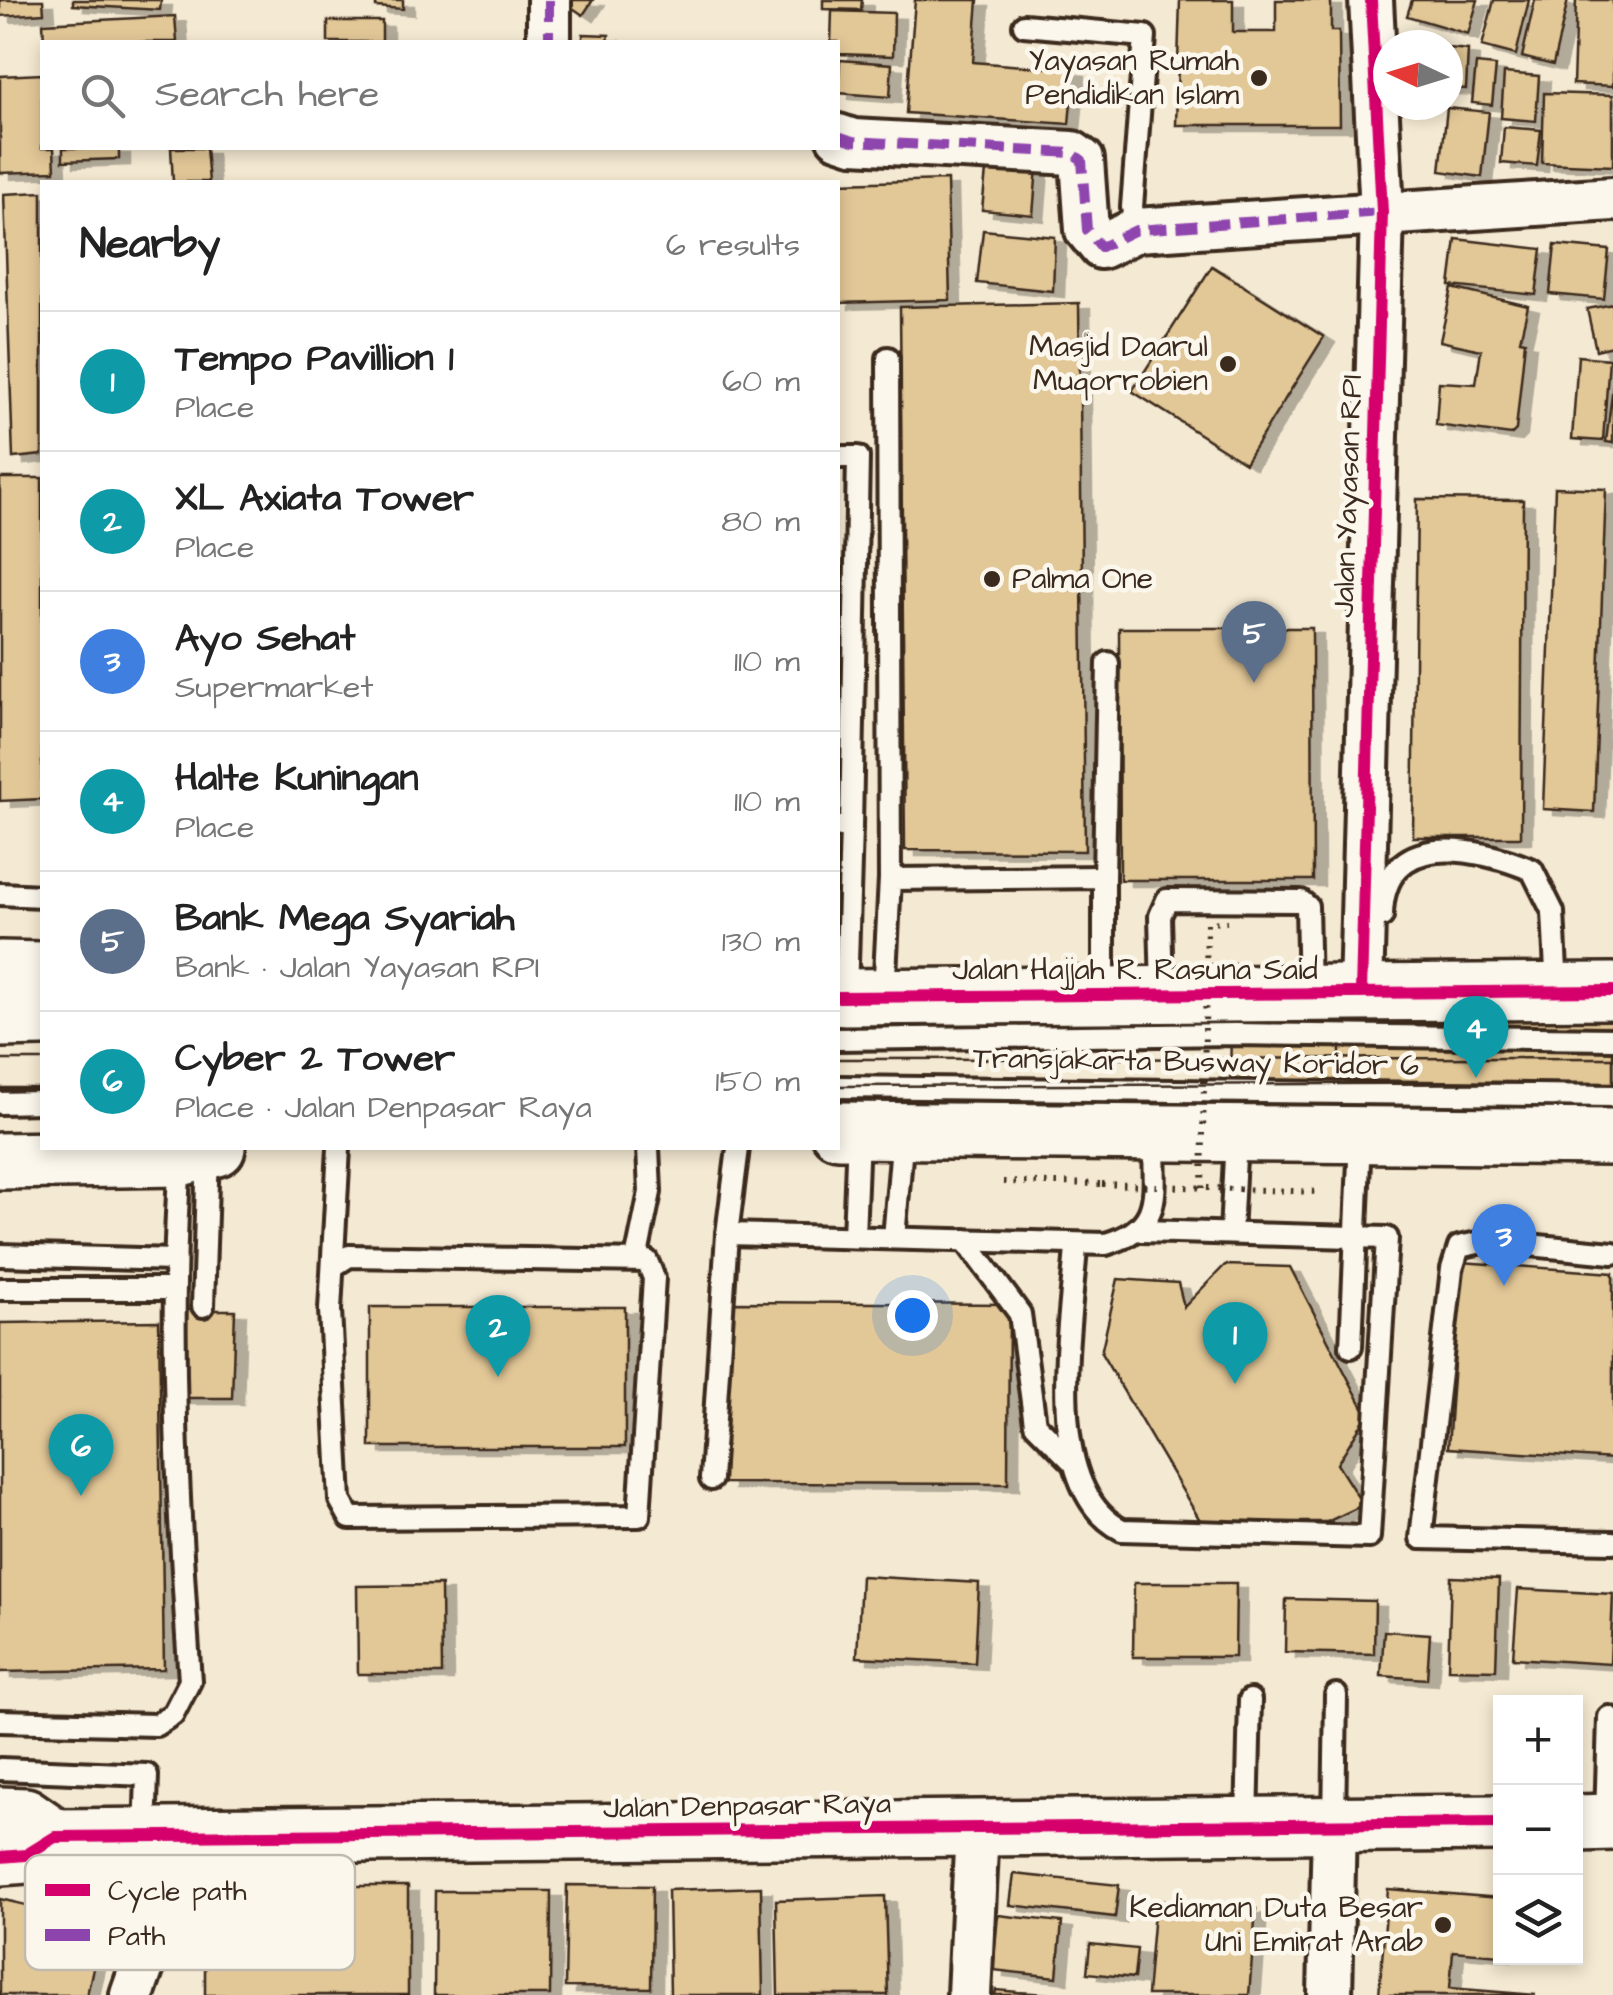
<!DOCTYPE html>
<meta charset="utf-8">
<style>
body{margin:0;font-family:"Architects Daughter",sans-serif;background:#f2f2f2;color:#222}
.controls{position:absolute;right:30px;bottom:30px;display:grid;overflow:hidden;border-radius:0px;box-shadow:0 5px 15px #0003}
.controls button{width:90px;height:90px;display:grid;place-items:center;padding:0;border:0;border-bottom:2px solid #e0e0e0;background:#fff;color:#222;font:50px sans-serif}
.compass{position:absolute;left:1373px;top:30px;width:90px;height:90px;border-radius:50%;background:#fff;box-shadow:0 5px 15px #0003;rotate:274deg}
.you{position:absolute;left:912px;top:1315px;width:35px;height:35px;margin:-25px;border:8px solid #fff;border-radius:50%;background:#1a73e8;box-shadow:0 0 0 15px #1a73e833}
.badge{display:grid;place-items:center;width:65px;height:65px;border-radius:50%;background:#3b2a1e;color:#fff;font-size:32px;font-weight:700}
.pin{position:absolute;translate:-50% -82px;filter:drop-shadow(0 2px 5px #0008)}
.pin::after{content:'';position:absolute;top:52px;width:35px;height:30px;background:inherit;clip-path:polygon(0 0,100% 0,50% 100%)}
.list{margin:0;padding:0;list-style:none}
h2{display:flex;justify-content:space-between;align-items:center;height:130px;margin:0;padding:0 40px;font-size:42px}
h2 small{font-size:32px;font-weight:400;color:#767676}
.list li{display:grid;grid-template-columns:65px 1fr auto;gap:30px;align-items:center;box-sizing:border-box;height:140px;padding:0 40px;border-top:2px solid #e0e0e0}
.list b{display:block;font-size:38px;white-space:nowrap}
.list p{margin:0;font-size:32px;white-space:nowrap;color:#767676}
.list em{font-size:32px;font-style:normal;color:#767676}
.icon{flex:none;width:55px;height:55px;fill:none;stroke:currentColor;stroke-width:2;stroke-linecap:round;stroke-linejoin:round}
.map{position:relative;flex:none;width:1613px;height:1995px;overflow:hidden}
.search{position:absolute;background:#fff;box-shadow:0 5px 15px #0003;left:40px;top:40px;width:800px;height:110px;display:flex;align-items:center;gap:25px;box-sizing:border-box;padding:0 35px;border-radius:0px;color:#767676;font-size:38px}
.panel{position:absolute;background:#fff;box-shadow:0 5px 15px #0003;left:40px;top:180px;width:800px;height:970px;border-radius:0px}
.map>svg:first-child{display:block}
</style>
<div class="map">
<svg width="1613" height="1995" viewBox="0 0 1613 1995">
<defs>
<filter id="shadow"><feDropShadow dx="11" dy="6" stdDeviation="0" flood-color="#0004"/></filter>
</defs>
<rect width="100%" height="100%" fill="#f4e9d2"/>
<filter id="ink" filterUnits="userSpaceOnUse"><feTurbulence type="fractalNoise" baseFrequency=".01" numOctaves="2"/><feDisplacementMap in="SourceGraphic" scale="20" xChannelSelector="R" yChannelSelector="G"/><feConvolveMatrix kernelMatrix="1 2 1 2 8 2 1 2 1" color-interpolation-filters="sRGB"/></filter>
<g filter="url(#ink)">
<g fill="#e2c797" stroke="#3b2a1e" stroke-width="2.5" filter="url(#shadow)">
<path d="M0 0H43L44 13 0 16Z"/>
<path d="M73 0H161L160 10 73 5Z"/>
<path d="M376 0H403V9L376 7Z"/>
<path d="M561 0H593L583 15Z"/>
<path d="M823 0H862L861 10 823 9Z"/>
<path d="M915 0H978L973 62 1074 70 1069 124 906 113Z"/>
<path d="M1180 0H1233V32H1276V0H1331V31H1339L1340 125H1176Z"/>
<path d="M1412 0H1478L1468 34 1407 16Z"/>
<path d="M1494 0H1529L1516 55 1482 46Z"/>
<path d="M1535 0H1568L1553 65 1522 57Z"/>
<path d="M1576 0H1613V86L1573 84Z"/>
<path d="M832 11 894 13 893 56 838 54V42H831Z"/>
<path d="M175 16 177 42H44L43 23Z"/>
<rect x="328" y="21" width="54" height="21"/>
<path d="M583 34 609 35 608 42H583Z"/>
<path d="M1448 48 1468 50 1466 89 1448 88Z"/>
<path d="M840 60 892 64 890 97 838 93Z"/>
<path d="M1476 64 1496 66 1492 105 1472 103Z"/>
<path d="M1504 73 1539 76 1536 121 1501 118Z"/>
<path d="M42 74V148H54L55 171 0 173V76Z"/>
<path d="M1544 93 1613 95V166L1542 163Z"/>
<path d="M1447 108 1489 112 1482 177 1440 171Z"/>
<path d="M1504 127 1541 130 1537 166 1501 163Z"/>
<path d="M63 148H119V159L63 161Z"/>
<path d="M171 148H206L209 182H173Z"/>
<path d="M987 161 1037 167 1033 215 982 210Z"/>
<path d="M947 180 950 300 838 303V183Z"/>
<path d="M42 192V455L13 458 4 194Z"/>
<path d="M983 230 1055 237 1053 291 977 283Z"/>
<path d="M1456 239 1542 249 1536 295 1450 286Z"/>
<path d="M1555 245 1609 250 1604 299 1550 294Z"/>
<path d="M1212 266 1324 337 1245 463 1132 391Z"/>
<path d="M1452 288 1528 306 1520 340 1525 341 1516 430 1511 435 1436 425 1439 382 1476 384 1481 350 1440 341Z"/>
<path d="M1079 303 1085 851 905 850 900 307Z"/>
<path d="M1613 304V346L1596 350 1587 309Z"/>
<path d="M1578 356 1609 359 1603 441 1572 439Z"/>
<path d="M1613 385V443L1606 442Z"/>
<path d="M0 478H42V799L0 801Z"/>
<path d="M1555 487 1606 489 1594 812 1543 809Z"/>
<path d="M1417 499 1523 500 1521 837H1413Z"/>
<path d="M1119 628H1312L1313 880H1120Z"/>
<path d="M1231 1009 1613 1012V1115L1230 1112Z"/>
<rect x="1340" y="1045" width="273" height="44"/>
<path d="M1461 1262 1613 1273V1459L1448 1448Z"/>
<path d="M1225 1265 1290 1267 1367 1415 1337 1464 1363 1505 1327 1522H1201L1101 1353 1118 1279 1178 1283 1184 1307Z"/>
<path d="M725 1302 1009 1304 1008 1484 724 1483Z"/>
<rect x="370" y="1307" width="255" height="140"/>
<path d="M179 1310H235L232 1398H178Z"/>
<path d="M159 1321 164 1669 0 1672V1323Z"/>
<path d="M861 1576 979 1583 975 1663 857 1657Z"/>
<path d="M1451 1577 1499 1579 1496 1670 1448 1669Z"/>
<path d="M1134 1583H1236L1235 1657H1133Z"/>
<path d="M441 1585 442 1674H358L357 1586Z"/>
<path d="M1518 1589 1613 1594 1610 1664 1513 1658Z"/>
<path d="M1286 1599 1375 1601 1374 1654 1285 1652Z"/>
<path d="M1384 1631 1430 1634 1427 1679 1381 1676Z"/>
<path d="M1014 1874 1119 1885 1115 1917 1010 1905Z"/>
<path d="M567 1885 652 1886 651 1988 565 1987Z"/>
<rect x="205" y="1886" width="203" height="109"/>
<path d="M761 1887 763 1995H670L668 1890Z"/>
<path d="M1388 1889 1500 1898V1955L1453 1951 1450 1988 1536 1995H1379Z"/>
<path d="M435 1891H551L550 1995H434Z"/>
<path d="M885 1896 888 1995H778L776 1900Z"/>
<path d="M0 1899 103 1923 87 1995H0Z"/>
<path d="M1155 1900 1256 1909 1249 1995H1147Z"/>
<path d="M998 1915 1062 1922 1057 1977 993 1970Z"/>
<path d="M1090 1944 1137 1949 1134 1978 1087 1973Z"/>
<path d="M996 1990 1018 1992 1062 1995H995Z"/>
</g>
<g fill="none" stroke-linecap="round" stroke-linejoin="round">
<g stroke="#3b2a1e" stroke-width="28">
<g id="lane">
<path d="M1024 25 1145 36 1132 207 1136 230"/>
<path d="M888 358 890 879"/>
<path d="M838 457H858L851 827"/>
<path d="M839 827H851L846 996"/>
<path d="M1104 877 1108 663"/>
<path d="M0 894 42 896"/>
<path d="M1382 916C1383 827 1477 847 1532 870L1553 912 1557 991"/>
<path d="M1162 991 1160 916 1167 900 1301 901 1307 906 1309 992"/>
<path d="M884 994 890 879 1104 877V993"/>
<path d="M838 1039 1235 1034 1613 1039"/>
<path d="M838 1087 1613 1096"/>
<path d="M0 1103 42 1102"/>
<path d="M1231 1233 1236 1138"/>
<path d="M727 1234 1106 1244C1167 1226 1153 1190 1154 1135"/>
<path d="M854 1237 858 1134"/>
<path d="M894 1238 903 1133"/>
<path d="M965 1240 1020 1314 1035 1424 1072 1461"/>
<path d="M1076 1247C1071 1324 1040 1488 1122 1530L1369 1537 1387 1238 1141 1231"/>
<path d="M1613 1253 1487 1241 1459 1247 1452 1269 1421 1538 1613 1542"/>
<path d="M0 1255 174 1260"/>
<path d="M636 1260 650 1192 648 1148"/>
<path d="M335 1265 349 1256 647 1261 654 1278 639 1516 350 1518 340 1500 330 1310 339 1148"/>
<path d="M0 1289H174"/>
<path d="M203 1306 208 1152"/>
<path d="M1351 1347 1360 1137"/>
<path d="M711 1479 727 1234 738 1148"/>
<path d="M0 1721 156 1725 173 1714 190 1681C178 1507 168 1335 180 1160"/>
<path d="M0 1769 147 1775 145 1834"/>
<path d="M1606 1820 1609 1717"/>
<path d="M1247 1823 1250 1700"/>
<path d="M1334 1823 1336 1695"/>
</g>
</g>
<g stroke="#3b2a1e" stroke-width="50">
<g id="street">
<path d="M549 0V42"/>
<path d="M838 136 853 141 1072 153 1082 160 1087 230 1101 247 1136 230 1613 199"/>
<path d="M1361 993 1382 212 1371 0"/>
<path d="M132 1995 188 1836"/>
<path d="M969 1995 977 1828"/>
<path d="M1330 1995 1334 1825"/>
</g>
</g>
<g stroke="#3b2a1e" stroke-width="62">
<g id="secondary">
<path d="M0 1815 25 1816 55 1837"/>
<path d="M1576 1823 1613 1822"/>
<path d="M0 1857 26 1855 55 1837 1500 1823"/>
</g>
</g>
<g stroke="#3b2a1e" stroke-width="62">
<g id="primary">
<path d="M0 969 42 970"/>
<path d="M838 997 1613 991"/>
<path d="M0 1019 42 1018"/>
<path d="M838 1130 1613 1137"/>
<path d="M0 1161 180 1158 217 1148"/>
</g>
</g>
<path stroke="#3b2a1e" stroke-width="6" stroke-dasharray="2.5 8" stroke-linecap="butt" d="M1003 1182 1102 1184"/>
<use href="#lane" stroke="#fbf7ec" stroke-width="20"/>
<use href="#street" stroke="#fbf7ec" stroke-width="42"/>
<use href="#secondary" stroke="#fbf7ec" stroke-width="55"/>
<use href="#primary" stroke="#fbf7ec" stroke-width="55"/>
<g stroke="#3b2a1e" stroke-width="2.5">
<path d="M838 1059 1613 1058"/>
<path d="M0 1060H42"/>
<path d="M838 1086 1613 1083"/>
<path d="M0 1088H42"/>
</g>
<g stroke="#3b2a1e" stroke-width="6" stroke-dasharray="2.5 8" stroke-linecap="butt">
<path d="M1102 1184 1318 1192"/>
<path d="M1202 1188 1207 923 1227 922"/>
</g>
<g stroke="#8e44ad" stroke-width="10" stroke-dasharray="20 10" stroke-linecap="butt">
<path d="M549 0V42"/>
<path d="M838 136 853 141 1072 153 1082 160 1087 230 1101 247 1136 230 1382 212 1381 205"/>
</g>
<g stroke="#fbf7ec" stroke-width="19">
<g id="cycleway">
<path d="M1361 993 1382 212 1371 0"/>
<path d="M838 997 1613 991"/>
<path d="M0 1857 26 1855 55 1837 1500 1823"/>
</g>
</g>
<use href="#cycleway" stroke="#d6006c" stroke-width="12"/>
</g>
</g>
<g fill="#3b2a1e" stroke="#fbf7ec" stroke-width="4">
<circle cx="1259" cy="78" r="10"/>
<circle cx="1228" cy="364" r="10"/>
<circle cx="992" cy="579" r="10"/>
<circle cx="1443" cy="1925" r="10"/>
</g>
<g text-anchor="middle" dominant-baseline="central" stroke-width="9" stroke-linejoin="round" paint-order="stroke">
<g font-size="30" fill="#3b2a1e" stroke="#fbf7ec" text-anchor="end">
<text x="1239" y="61">Yayasan Rumah<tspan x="1239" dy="34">Pendidikan Islam</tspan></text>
<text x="1208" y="347">Masjid Daarul<tspan x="1208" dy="34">Muqorrobien</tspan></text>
<text x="1012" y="579" text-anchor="start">Palma One</text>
<text x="1423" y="1908">Kediaman Duta Besar<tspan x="1423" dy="34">Uni Emirat Arab</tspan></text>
</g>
<g font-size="30" fill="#3b2a1e" stroke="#fbf7ec">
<text transform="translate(1348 496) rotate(-88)">Jalan Yayasan RPI</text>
<text x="1135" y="970">Jalan Hajjah R. Rasuna Said</text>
<text transform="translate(1196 1062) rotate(1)">Transjakarta Busway Koridor 6</text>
<text transform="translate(747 1806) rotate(-1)">Jalan Denpasar Raya</text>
</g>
</g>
<rect x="25" y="1855" width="330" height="115" rx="15" fill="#fbf7ec" stroke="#c1baae" stroke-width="2.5"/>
<rect x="45" y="1884" width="45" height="12" fill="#d6006c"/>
<rect x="45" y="1929" width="45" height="12" fill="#8e44ad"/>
<g font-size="28" fill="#3b2a1e">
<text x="108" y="1900">Cycle path</text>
<text x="108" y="1945">Path</text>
</g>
</svg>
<div class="controls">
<button>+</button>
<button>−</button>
<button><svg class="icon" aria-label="layers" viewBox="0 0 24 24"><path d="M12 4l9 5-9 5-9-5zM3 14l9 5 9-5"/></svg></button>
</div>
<svg class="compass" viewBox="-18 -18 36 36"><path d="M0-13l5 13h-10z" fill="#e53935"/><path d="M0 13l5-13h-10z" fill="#767676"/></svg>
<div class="you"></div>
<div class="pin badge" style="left:1235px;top:1384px;background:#0f9aa8">1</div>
<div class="pin badge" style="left:498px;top:1377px;background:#0f9aa8">2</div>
<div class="pin badge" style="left:1504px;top:1286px;background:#3f7fe0">3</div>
<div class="pin badge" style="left:1476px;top:1078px;background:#0f9aa8">4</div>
<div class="pin badge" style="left:1254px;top:683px;background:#5c6f8a">5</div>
<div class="pin badge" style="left:81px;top:1496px;background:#0f9aa8">6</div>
<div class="search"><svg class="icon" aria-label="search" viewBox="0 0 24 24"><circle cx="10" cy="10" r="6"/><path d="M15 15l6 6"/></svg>Search here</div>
<section class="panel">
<h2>Nearby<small>6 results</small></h2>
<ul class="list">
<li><span class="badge" style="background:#0f9aa8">1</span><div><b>Tempo Pavillion 1</b><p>Place</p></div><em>60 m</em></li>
<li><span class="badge" style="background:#0f9aa8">2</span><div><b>XL Axiata Tower</b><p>Place</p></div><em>80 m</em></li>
<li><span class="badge" style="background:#3f7fe0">3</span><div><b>Ayo Sehat</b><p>Supermarket</p></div><em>110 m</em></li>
<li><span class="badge" style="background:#0f9aa8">4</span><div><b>Halte Kuningan</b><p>Place</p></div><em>110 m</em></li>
<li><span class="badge" style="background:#5c6f8a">5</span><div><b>Bank Mega Syariah</b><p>Bank · Jalan Yayasan RPI</p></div><em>130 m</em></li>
<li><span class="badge" style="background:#0f9aa8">6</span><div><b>Cyber 2 Tower</b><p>Place · Jalan Denpasar Raya</p></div><em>150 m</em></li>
</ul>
</section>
</div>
